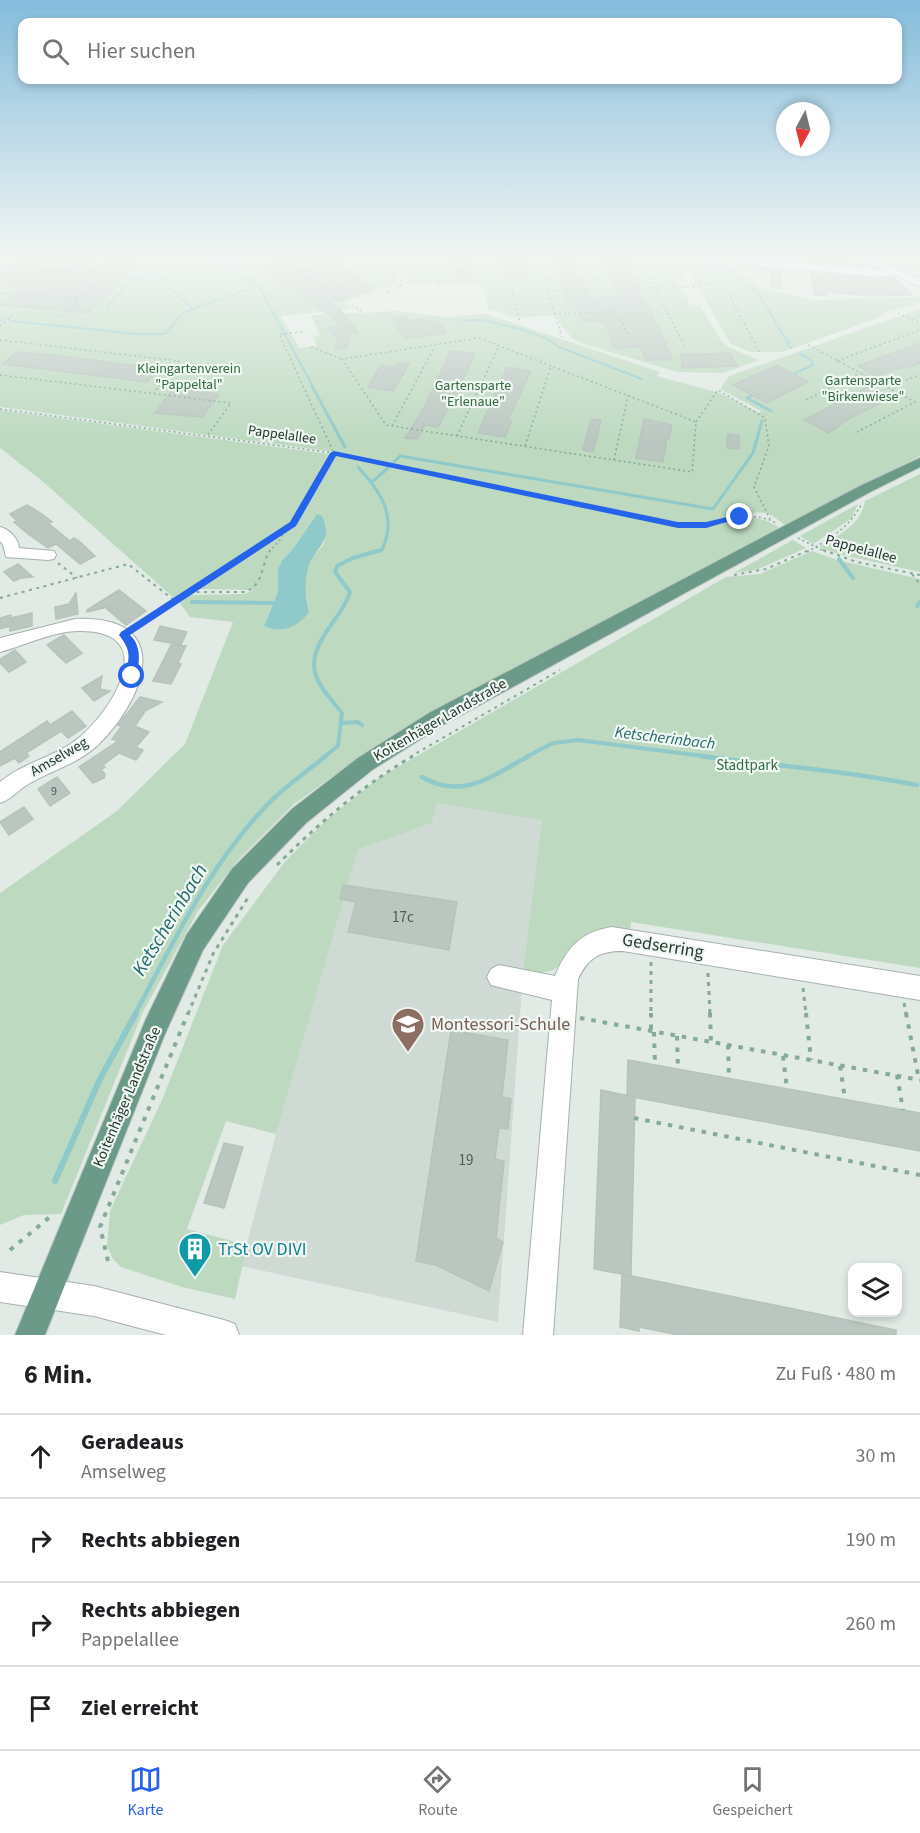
<!DOCTYPE html>
<html lang="de">
<meta charset="utf-8">
<style>
body{margin:0;font-family:"Source Sans 3",sans-serif;background:#f6f6f6;color:#202124}
.controls{position:absolute;right:18px;bottom:18px;display:grid;overflow:hidden;border-radius:12px;box-shadow:0 3px 9px #0003}
.controls button{width:54px;height:54px;display:grid;place-items:center;padding:0;border:0;border-bottom:2px solid #e0e0e0;background:#fff;color:#202124;font:30px sans-serif}
.compass{position:absolute;left:776px;top:102px;width:54px;height:54px;border-radius:50%;background:#fff;box-shadow:0 3px 9px #0003;rotate:187deg}
.stop{position:absolute;width:18px;height:18px;margin:-14px;border:4px solid #2563eb;border-radius:50%;background:#fff}
.stop.end{background:#2563eb;border-color:#fff;box-shadow:0 2px 6px #0008}
.list{margin:0;padding:0;list-style:none}
h2{display:flex;justify-content:space-between;align-items:center;height:78px;margin:0;padding:0 24px;font-size:26px}
h2 small{font-size:20px;font-weight:400;color:#757577}
.list li{display:grid;grid-template-columns:39px 1fr auto;gap:18px;align-items:center;box-sizing:border-box;height:84px;padding:0 24px;border-top:2px solid #e0e0e0}
.list b{display:block;font-size:22px;white-space:nowrap}
.list p{margin:0;font-size:20px;white-space:nowrap;color:#757577}
.list em{font-size:20px;font-style:normal;color:#757577}
.icon{flex:none;width:33px;height:33px;fill:none;stroke:currentColor;stroke-width:2;stroke-linecap:round;stroke-linejoin:round}
.map{position:relative;flex:none;width:920px;height:1335px;overflow:hidden}
.search{position:absolute;background:#fff;box-shadow:0 3px 9px #0003;left:18px;right:18px;top:18px;height:66px;display:flex;align-items:center;gap:15px;box-sizing:border-box;padding:0 21px;border-radius:12px;color:#757577;font-size:22px}
.sheet{height:414px;background:#fff}
nav{display:flex;justify-content:space-around;align-items:center;box-sizing:border-box;height:84px;border-top:2px solid #e0e0e0;background:#fff;font-size:16px;color:#757577}
nav a{display:grid;justify-items:center;gap:3px}
nav .on{color:#2563eb}
.map>svg:first-child{display:block}
</style>
<div class="map">
<svg width="920" height="1335" viewBox="0 0 920 1335">
<rect width="100%" height="100%" fill="#e1eae5"/>
<path fill="#d0dad4" d="M437 802 542 820 523 973 498 1322 241 1266 276 1134 358 848 432 823Z"/>
<g fill="#bdd9c0" fill-rule="evenodd">
<path d="M0 255H396L398 283 341 303 352 309 280 316 299 348 317 346 313 337 320 335 311 315 399 311 446 317 486 314 660 372 657 376 720 393 759 413 761 411 720 389 729 376 920 309V456L785 525C780 522 774 516 769 514 748 508 714 522 692 525L335 452 0 407Z"/>
<path d="M403 255H674L686 278 676 279 691 305H700L722 342 730 348 759 360 723 373 677 372 581 343 573 339 560 324 557 316 514 317 488 309 483 285 411 284 410 277H404Z"/>
<path d="M680 255H715L763 288 813 300 920 297V302L881 314V317L782 352H751L731 344 728 340Z"/>
<path d="M0 410 329 454 291 523 175 599 41 480 0 448Z"/>
<path d="M336 455 678 527C688 528 697 528 707 527 734 522 753 509 779 528L441 710 350 764 294 804 238 860 198 911 143 1012 61 1214 24 1215 0 1225V893L117 811 185 744 233 622 190 617 179 602 190 595 245 594 253 590 199 589 296 525ZM317 514 326 524 324 544 311 559 307 570 305 582 309 612 267 618 278 592V569L282 560 293 549Z"/>
<path d="M920 474V572L838 554 819 547C839 535 861 525 865 501Z"/>
<path d="M858 504 852 518 813 544 800 536Z"/>
<path d="M793 540 806 548 756 570 734 573Z"/>
<path d="M812 551 837 560 920 579V968L631 922 630 932 563 963C552 974 538 973 523 973L542 820 437 803 432 823 358 849 276 1134 226 1121 187 1229 247 1245 235 1299 182 1287 121 1267 113 1259 107 1246 110 1211 162 1100 223 945 284 863 323 823 379 778 726 577 760 574Z"/>
</g>
<path fill="#8fc9c9" d="M317 514 322 516C335 541 314 548 308 568 304 582 306 597 309 612 298 627 282 634 264 626L278 592V569L282 560 293 549Z"/>
<g fill="none" stroke-linecap="round" stroke-linejoin="round">
<g stroke="#8fc9c9" stroke-width="2">
<path d="M215 255 260 288 313 387"/>
<path d="M706 255 758 293 791 348"/>
<path d="M106 307 134 278 154 274 193 309 257 286"/>
<path d="M0 320H4"/>
<path d="M461 320H482L520 329 546 338 559 347 642 379"/>
<path d="M11 321 137 334H165L183 313 193 309"/>
<path d="M791 375 813 365 810 359 800 354"/>
</g>
<g stroke="#8fc9c9" stroke-width="3">
<path d="M312 386 345 447"/>
<path d="M755 394 747 398 771 411"/>
<path d="M394 462 400 456 713 509 753 453 762 421"/>
<path d="M358 467C380 491 398 516 382 550L376 552"/>
<path d="M372 482 388 468"/>
</g>
<g stroke="#8fc9c9" stroke-width="4">
<path d="M839 559 853 578"/>
<path d="M192 602 274 603"/>
<path d="M917 606 920 602"/>
<path d="M341 723 358 722 362 725"/>
<path d="M324 757 338 746 342 713C316 682 301 667 329 628 337 616 346 606 350 592L335 572 337 566 353 558 381 550"/>
<path d="M526 757 553 743 578 740 711 757"/>
</g>
<g stroke="#8fc9c9" stroke-width="4.5">
<path d="M700 756C772 765 846 771 917 785"/>
<path d="M422 777C463 801 493 775 529 756"/>
<path d="M135 1014C175 940 212 859 273 799 289 784 308 770 326 756"/>
</g>
<path stroke="#8fc9c9" stroke-width="6" d="M55 1181 99 1081 136 1013"/>
</g>
<g fill="#bac7c1" stroke="#b5c3bb" stroke-width="1.5">
<path d="M37 255 96 257 83 269 133 258 138 264 89 313 1 305 22 287 6 285 17 277 0 276 25 257 33 258Z"/>
<path d="M297 255H326L373 288 331 303 340 309 359 335 352 331 346 349 335 348 338 339 327 328 341 324 289 287 284 288 273 281 276 279 258 267Z"/>
<path d="M552 255H571L578 277 580 276 588 298 619 297 602 255H623L673 360H646L641 347 615 348 605 322 582 321 575 302H567Z"/>
<path d="M500 256H521L528 278 504 279Z"/>
<path d="M471 257 474 280 454 281 453 258Z"/>
<path d="M808 257 844 260 845 263 866 266 809 261Z"/>
<path d="M757 267 781 270 782 289 771 286 770 271 757 270Z"/>
<path d="M811 273 879 279 893 277 912 295 870 296 826 292 827 296 814 295Z"/>
<path d="M406 316 409 321 421 319 439 322 446 333 404 339 393 318Z"/>
<path d="M920 343V363L912 366 895 369 876 377 858 366Z"/>
<path d="M451 351 475 354 451 404 438 427 425 425 417 439 405 438 422 412Z"/>
<path d="M17 352 63 356 159 369 147 382 3 364Z"/>
<path d="M730 353 737 366 682 368 681 355Z"/>
<path d="M398 363 409 364 393 391 368 387 381 365 395 367Z"/>
<path d="M777 365 808 382 767 403 733 385Z"/>
<path d="M507 367 531 371 508 420 512 421 505 437 478 433Z"/>
<path d="M870 386 891 398 848 419 829 433 804 420Z"/>
<path d="M174 388H177L219 394 202 417 155 413Z"/>
<path d="M591 419 601 420 593 452 583 450Z"/>
<path d="M644 419 672 425 669 439 667 438 663 462 636 458Z"/>
<path d="M728 434 739 436V449L727 448Z"/>
<path d="M27 505 42 514 52 522 48 523 70 541 74 538 79 541 95 556 80 564 56 544 48 548 28 534 14 522 17 521 10 514Z"/>
<path d="M18 564 33 577 21 578 14 581 4 572Z"/>
<path d="M119 590 146 611 126 625 107 609 112 606 87 612V610Z"/>
<path d="M76 593 78 614 56 619 55 607 69 604Z"/>
<path d="M32 613V626L10 631V626L0 629V618L11 615V618Z"/>
<path d="M160 626 187 632 181 645 154 640Z"/>
<path d="M64 635 82 653 66 663 47 645Z"/>
<path d="M171 645 186 646 178 663 181 664 171 684 153 681Z"/>
<path d="M15 650 26 662 9 672 0 663V659Z"/>
<path d="M102 676 100 689 110 691 94 701 82 688Z"/>
<path d="M140 697 162 702 145 711 135 726 149 732 136 747 143 750 136 760 119 753 103 765 105 767 101 770 105 774 104 778 93 783 79 767 118 741 112 739 122 726 118 725Z"/>
<path d="M72 711 86 726 68 738 61 731 26 753 29 756 19 763 15 758 0 766V752L47 721 50 725Z"/>
<path d="M57 777 70 793 50 806 38 789Z"/>
<path d="M24 807 33 819 9 835 0 822Z"/>
<path d="M343 885 457 902 449 950 348 932 356 902 340 899Z"/>
<path d="M451 1030 508 1040 502 1097 511 1099 508 1129 499 1128 495 1159 504 1161 496 1238 503 1242 489 1291 436 1265 416 1261Z"/>
<path d="M628 1060 920 1113V1151L627 1096Z"/>
<path d="M601 1090 635 1097 631 1275 622 1274 896 1330V1335H679L639 1327V1331L620 1327 622 1274 594 1269Z"/>
<path d="M224 1143 243 1147 224 1208 204 1203Z"/>
</g>
<g fill="none" stroke-linecap="round" stroke-linejoin="round">
<g stroke="#a5b1ab" stroke-width="2">
<g id="minor">
<path d="M854 255H867L920 279V286L894 275 879 277 746 264 741 261 746 258 884 270Z"/>
<path d="M0 527C9 529 18 538 19 548L54 551 56 555 54 559 48 560 6 557 3 545 0 541Z"/>
<path d="M75 619C176 615 146 698 98 745 79 763 53 770 30 783 19 789 12 799 0 803V782C24 762 56 757 80 737 115 707 160 631 80 631 53 631 26 645 0 652V638Z"/>
<path d="M612 927 920 976V1000L623 951C599 951 588 958 578 979L553 1335H523L552 1000 491 985 487 977 491 969 499 965 555 976C567 948 580 932 612 927Z"/>
<path d="M0 1272 94 1286 224 1320 235 1324 239 1335H166L94 1316 0 1302Z"/>
</g>
</g>
<g stroke="#bdc4c1" stroke-width="2">
<path id="major" d="M920 458V467L870 492 443 725 372 770 306 823 248 883 203 950 165 1034 45 1335H15L146 1019 187 934 232 869 292 809 358 758 429 713 860 486Z"/>
</g>
<g stroke="#85aa99" stroke-width="1.5" stroke-dasharray="2 3" stroke-linecap="butt">
<path d="M271 255 342 301 362 311"/>
<path d="M436 255 439 290"/>
<path d="M536 255 562 337"/>
<path d="M587 255 601 289"/>
<path d="M638 255 684 345"/>
<path d="M0 266 105 275"/>
<path d="M437 270 489 269 486 255"/>
<path d="M300 272 354 255"/>
<path d="M511 284 520 323"/>
<path d="M694 285 723 283 761 355"/>
<path d="M326 291 360 279 361 255"/>
<path d="M547 291 695 287"/>
<path d="M387 292 401 286 399 255"/>
<path d="M0 293 79 299"/>
<path d="M898 313 920 323"/>
<path d="M554 314 616 312 629 335"/>
<path d="M61 316 115 265 106 255"/>
<path d="M0 326 14 314"/>
<path d="M479 338 696 422 692 472 386 425 342 359Z"/>
<path d="M0 340 179 361 154 393"/>
<path d="M808 345 915 402 857 432"/>
<path d="M311 347 342 359"/>
<path d="M837 361 920 330"/>
<path d="M0 375 231 403 207 436"/>
<path d="M887 387 920 375"/>
<path d="M806 400 860 373"/>
<path d="M0 409 334 453 678 525C713 528 745 506 776 523"/>
<path d="M696 422 718 390 765 418 769 446 754 487 770 519"/>
<path d="M392 426 435 346"/>
<path d="M457 436 499 346"/>
<path d="M525 446 551 366"/>
<path d="M614 460 628 396"/>
<path d="M798 538 826 552"/>
<path d="M251 552 294 524 334 453 279 334 303 332"/>
<path d="M269 552 280 540 284 531"/>
<path d="M807 552C829 539 849 528 861 505"/>
</g>
<g stroke="#85aa99" stroke-width="2" stroke-dasharray="3 4.5" stroke-linecap="butt">
<path d="M823 550 857 562 920 575"/>
<path d="M58 563 77 578"/>
<path d="M912 574 920 584"/>
<path d="M734 575 766 569 809 550"/>
<path d="M189 592H246C265 582 260 567 270 550"/>
<path d="M0 598 128 564 175 601"/>
<path d="M134 628 254 550"/>
<path d="M410 757 560 670"/>
</g>
<g stroke="#85aa99" stroke-width="3" stroke-dasharray="4 5" stroke-linecap="butt">
<path d="M277 865C319 823 362 786 413 756"/>
<path d="M651 962V1014"/>
<path d="M708 973 710 1014"/>
<path d="M803 988 806 1014"/>
<path d="M904 1003 906 1014"/>
<path d="M188 1014 213 954 249 896"/>
</g>
<g stroke="#85aa99" stroke-width="4" stroke-dasharray="4.5 7" stroke-linecap="butt">
<path d="M651 1013V1031"/>
<path d="M710 1013 711 1042"/>
<path d="M806 1013 811 1060"/>
<path d="M906 1013 919 1080"/>
<path d="M580 1018 920 1080"/>
<path d="M654 1032 655 1064"/>
<path d="M677 1036 678 1069"/>
<path d="M728 1045 729 1078"/>
<path d="M783 1056 787 1089"/>
<path d="M840 1066 845 1099"/>
<path d="M897 1075 903 1110"/>
<path d="M634 1118 920 1175"/>
<path d="M10 1250 51 1216"/>
<path d="M108 1261 100 1227 188 1013"/>
</g>
<use href="#minor" fill="#fff" fill-rule="evenodd"/>
<use href="#major" fill="#6b9b88" fill-rule="evenodd"/>
</g>
<linearGradient id="sky" x2="0" y2="1"><stop stop-color="#84bcdc"/><stop offset="0.58" stop-color="#f2f6f3"/><stop offset="1" stop-color="#f2f6f3" stop-opacity="0"/></linearGradient>
<rect width="920" height="442" fill="url(#sky)"/>
<path fill="#2563eb" d="M334 451 678 522H706L740 514 744 517 706 528H678L336 456 296 526 130 635C142 646 139 662 137 676L132 680 129 679C124 658 136 657 119 635L121 632 290 522 330 453Z"/>
<defs>
<g id="school-pin" transform="scale(1.725)"><path d="M0 17L-7.5 6A9.5 9.5 0 1 1 7.5 6Z" fill="#8d6e63" stroke="#f1f7f3"/><path d="M0-5L7-2L0 1L-7-2ZM-4 1L0 2.5L4 1V4Q0 6-4 4Z" fill="#fff"/></g>
<g id="building-pin" transform="scale(1.725)"><path d="M0 17L-7.5 6A9.5 9.5 0 1 1 7.5 6Z" fill="#0f9aa8" stroke="#f1f7f3"/><path d="M-4-6H4V6H1V3H-1V6H-4ZM-2.5-4.3h1.7v1.8h-1.7ZM.8-4.3h1.7v1.8H.8ZM-2.5-1h1.7V.8h-1.7ZM.8-1h1.7V.8H.8Z" fill="#fff"/></g>
</defs>
<g fill-rule="evenodd">
<use href="#school-pin" x="408" y="1024"/>
<use href="#building-pin" x="195" y="1249"/>
</g>
<g text-anchor="middle" dominant-baseline="central" stroke-width="4.5" stroke-linejoin="round" paint-order="stroke">
<g font-size="12" fill="#4a5c54">
<text x="54" y="791">9</text>
</g>
<g font-size="14" fill="#326b40" stroke="#f1f7f3">
<text x="189" y="369">Kleingartenverein<tspan x="189" dy="16">"Pappeltal"</tspan></text>
<text x="863" y="381">Gartensparte<tspan x="863" dy="16">"Birkenwiese"</tspan></text>
<text x="473" y="386">Gartensparte<tspan x="473" dy="16">"Erlenaue"</tspan></text>
</g>
<g font-size="14" fill="#243930" stroke="#f1f7f3">
<text transform="translate(282 435) rotate(8)">Pappelallee</text>
</g>
<g font-size="15" fill="#243930" stroke="#f1f7f3">
<text transform="translate(861 549) rotate(15)">Pappelallee</text>
<text transform="translate(440 720) rotate(-30)">Koitenhäger Landstraße</text>
<text transform="translate(59 757) rotate(-30)">Amselweg</text>
<text transform="translate(127 1097) rotate(-67)">Koitenhäger Landstraße</text>
</g>
<g font-size="15" fill="#326b40" stroke="#f1f7f3">
<text x="747" y="765">Stadtpark</text>
</g>
<g font-size="15" fill="#4a5c54">
<text x="403" y="917">17c</text>
<text x="466" y="1160">19</text>
</g>
<g font-size="16" font-style="italic" fill="#246c6e" stroke="#f1f7f3">
<text transform="translate(665 738) rotate(7)">Ketscherinbach</text>
</g>
<g font-size="18" fill="#243930" stroke="#f1f7f3">
<text transform="translate(663 946) rotate(9)">Gedserring</text>
</g>
<g font-size="18" fill="#785e54" stroke="#f1f7f3" text-anchor="start">
<text x="431" y="1024">Montessori-Schule</text>
</g>
<g font-size="18" fill="#0d838f" stroke="#f1f7f3" text-anchor="start">
<text x="218" y="1249">TrSt OV DIVI</text>
</g>
<g font-size="20" font-style="italic" fill="#246c6e" stroke="#f1f7f3">
<text transform="translate(170 920) rotate(-59)">Ketscherinbach</text>
</g>
</g>
</svg>
<div class="controls">
<button><svg class="icon" aria-label="layers" viewBox="0 0 24 24"><path d="M12 4l9 5-9 5-9-5zM3 14l9 5 9-5"/></svg></button>
</div>
<svg class="compass" viewBox="-18 -18 36 36"><path d="M0-13l5 13h-10z" fill="#e53935"/><path d="M0 13l5-13h-10z" fill="#757577"/></svg>
<div class="stop" style="left:132px;top:676px"></div>
<div class="stop end" style="left:740px;top:517px"></div>
<div class="search"><svg class="icon" aria-label="search" viewBox="0 0 24 24"><circle cx="10" cy="10" r="6"/><path d="M15 15l6 6"/></svg>Hier suchen</div>
</div>
<section class="sheet">
<h2>6 Min.<small>Zu Fuß · 480 m</small></h2>
<ul class="list">
<li><svg class="icon" aria-label="ahead" viewBox="0 0 24 24"><path d="M12 20V5M6 11l6-6 6 6"/></svg><div><b>Geradeaus</b><p>Amselweg</p></div><em>30 m</em></li>
<li><svg class="icon" aria-label="right" viewBox="0 0 24 24"><path d="M7 20v-9h11M14 6l5 5-5 5"/></svg><div><b>Rechts abbiegen</b></div><em>190 m</em></li>
<li><svg class="icon" aria-label="right" viewBox="0 0 24 24"><path d="M7 20v-9h11M14 6l5 5-5 5"/></svg><div><b>Rechts abbiegen</b><p>Pappelallee</p></div><em>260 m</em></li>
<li><svg class="icon" aria-label="arrive" viewBox="0 0 24 24"><path d="M6 21V4h12l-3 4 3 4H6"/></svg><div><b>Ziel erreicht</b></div></li>
</ul>
</section>
<nav>
<a class="on"><svg class="icon" aria-label="map" viewBox="0 0 24 24"><path d="M3 6l6-2 6 2 6-2v14l-6 2-6-2-6 2zM9 4v14M15 6v14"/></svg>Karte</a>
<a><svg class="icon" aria-label="directions" viewBox="0 0 24 24"><path d="M12 3l9 9-9 9-9-9zM9 14v-3h6M13 9l2 2-2 2"/></svg>Route</a>
<a><svg class="icon" aria-label="saved" viewBox="0 0 24 24"><path d="M7 4h10v16l-5-4-5 4z"/></svg>Gespeichert</a>
</nav>
